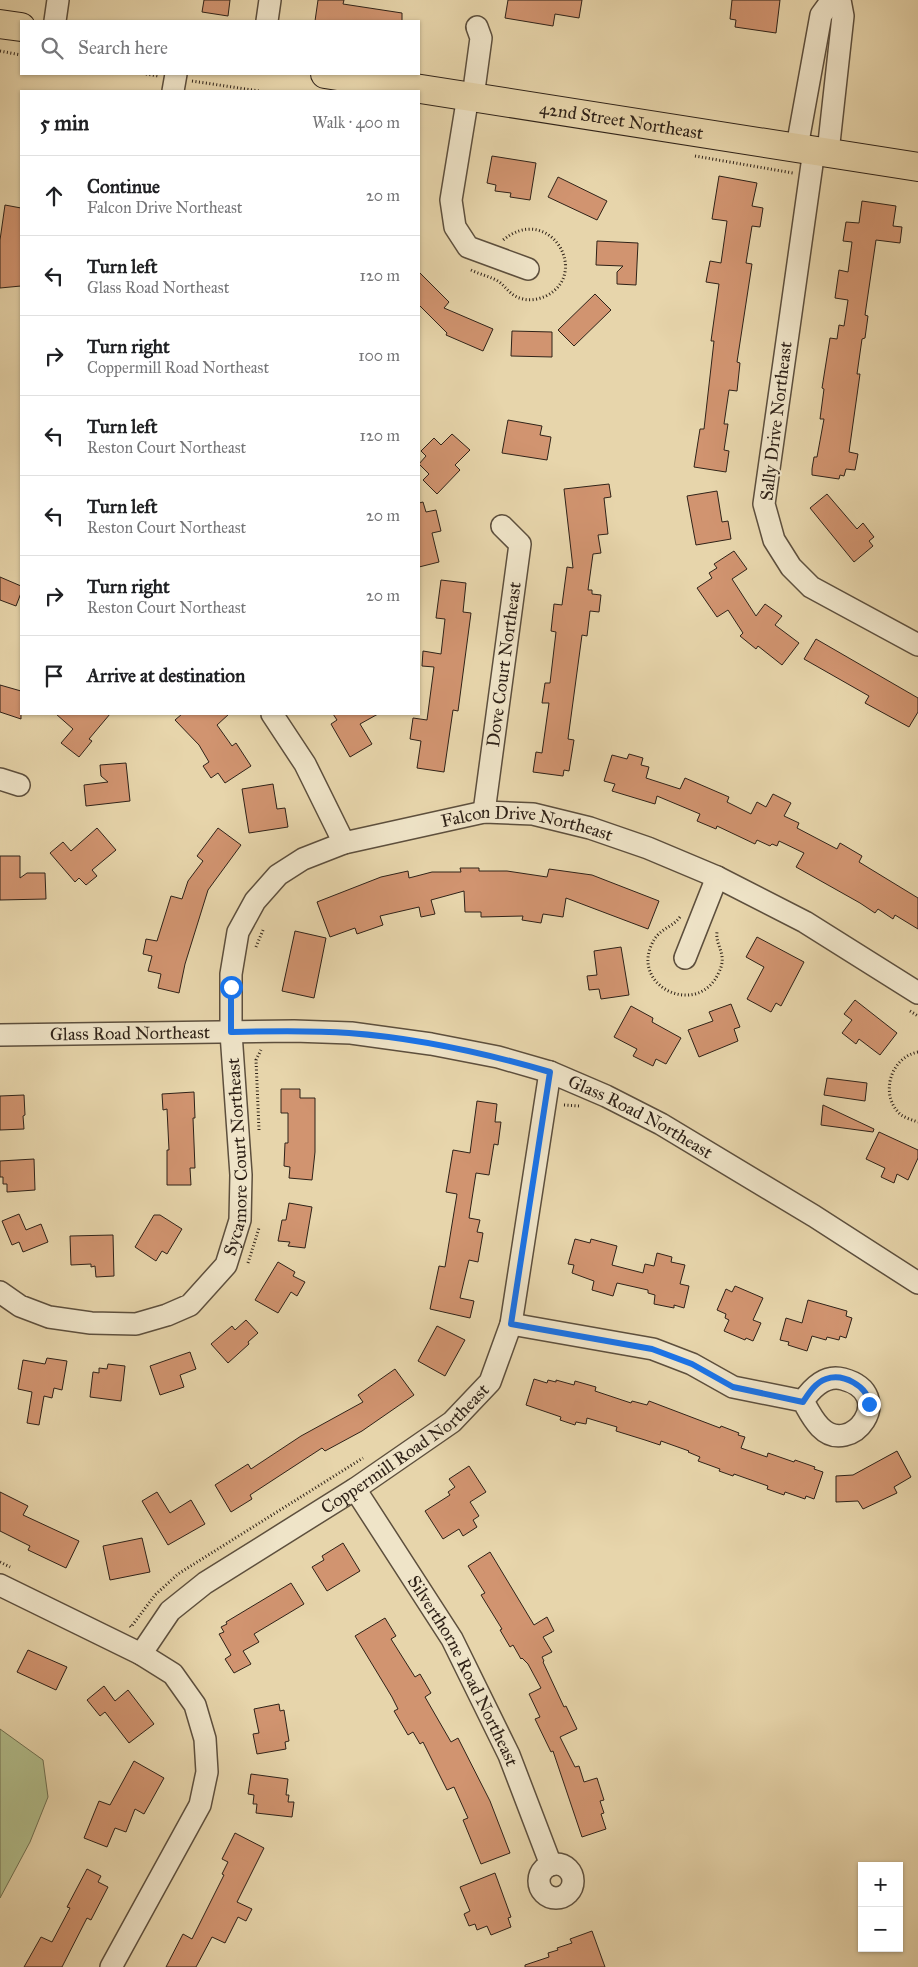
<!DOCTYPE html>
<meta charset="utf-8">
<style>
body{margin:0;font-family:"IM FELL Great Primer",serif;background:#f6f6f6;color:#202124}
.controls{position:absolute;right:15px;bottom:15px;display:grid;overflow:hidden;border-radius:0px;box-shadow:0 1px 4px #0004}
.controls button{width:45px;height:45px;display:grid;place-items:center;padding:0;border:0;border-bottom:1px solid #e0e0e0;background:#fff;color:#202124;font:25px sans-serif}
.stop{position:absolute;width:15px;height:15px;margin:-11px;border:4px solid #1a73e8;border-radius:50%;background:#fff}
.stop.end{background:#1a73e8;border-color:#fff;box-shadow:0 1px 5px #0008}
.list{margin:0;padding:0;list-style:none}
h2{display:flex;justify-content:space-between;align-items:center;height:65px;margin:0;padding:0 20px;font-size:21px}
h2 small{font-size:16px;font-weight:400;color:#757577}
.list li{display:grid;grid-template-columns:32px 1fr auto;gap:15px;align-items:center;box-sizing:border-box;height:80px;padding:0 20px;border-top:1px solid #e0e0e0}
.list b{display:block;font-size:19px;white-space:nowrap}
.list p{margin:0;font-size:16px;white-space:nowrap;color:#757577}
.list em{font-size:16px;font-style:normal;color:#757577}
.icon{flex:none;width:28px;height:28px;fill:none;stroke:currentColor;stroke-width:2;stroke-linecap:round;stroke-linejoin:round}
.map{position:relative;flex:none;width:918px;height:1967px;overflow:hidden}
.search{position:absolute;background:#fff;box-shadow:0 1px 4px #0004;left:20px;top:20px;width:400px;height:55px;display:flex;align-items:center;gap:12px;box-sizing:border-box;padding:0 18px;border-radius:0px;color:#757577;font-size:19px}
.panel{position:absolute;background:#fff;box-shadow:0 1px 4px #0004;left:20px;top:90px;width:400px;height:625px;border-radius:0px}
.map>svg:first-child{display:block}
</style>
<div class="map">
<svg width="918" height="1967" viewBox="0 0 918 1967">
<rect width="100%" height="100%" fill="#e7d5ab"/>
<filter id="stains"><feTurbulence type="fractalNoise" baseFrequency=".004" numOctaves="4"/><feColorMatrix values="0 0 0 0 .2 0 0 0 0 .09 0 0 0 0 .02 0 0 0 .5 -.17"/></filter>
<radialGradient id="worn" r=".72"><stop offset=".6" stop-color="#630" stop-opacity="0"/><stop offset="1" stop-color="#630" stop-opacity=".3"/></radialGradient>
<path fill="#b2be8c" stroke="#707052" d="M0 1729 43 1760 48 1797 30 1842 0 1898Z"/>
<g fill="#d19470" stroke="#2f2218">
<path d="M204 0H230L228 16 202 12Z"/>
<path d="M318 0H344L343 4 402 13V21H315Z"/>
<path d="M508 0H582L579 18 555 14 553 26 505 18Z"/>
<path d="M732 0H780L776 33 735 27 736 20 730 19Z"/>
<path d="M492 156 536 163 530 200 510 197 511 193 495 191 496 185 487 183Z"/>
<path d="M719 176 757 183 752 206 763 208 760 227 752 226 746 263 752 264 737 362 740 363 737 391 729 390 724 424H728L724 450 729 451 726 472 694 467 700 429H704L714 341H711L719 284 706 282 710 261 721 263 727 221 712 219Z"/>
<path d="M558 177 607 201 597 220 548 197Z"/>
<path d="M862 201 896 206 893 226 902 227 900 243 876 240 865 315 868 316 865 338 862 339 857 374H860L849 452 858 454 855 470 846 469 844 476 840 475 839 479 812 475V469L814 457H817L824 419H820L824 389 822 388 830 338 837 339 839 325 844 326 848 300 835 298 839 270 848 272 852 242 843 241 846 222 859 223Z"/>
<path d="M5 205 21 208V286L0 288V240Z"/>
<path d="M597 241 638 243 636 285 617 284V272L623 266 596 265Z"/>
<path d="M419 272 449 302 444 308 493 329 483 351 446 335 447 333 419 305Z"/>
<path d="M595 294 611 310 574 346 558 330Z"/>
<path d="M512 331 552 332V357L511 356Z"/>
<path d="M508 420 542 426 540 435 551 437 547 460 502 453Z"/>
<path d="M452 434 470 450 455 465 460 470 437 494 423 480 429 474 419 464 426 456 421 451 434 438 441 445Z"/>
<path d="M609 484 611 497 604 498 608 534 598 535 601 553 593 554 588 590H592V594L601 595 599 612 590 611 587 636 582 635 568 739 574 740 569 771 564 770 563 776 533 772 536 752 542 753 549 703H542L545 683H550L556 632 551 631 554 604 562 605 567 567 573 568 564 489Z"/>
<path d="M717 491 722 522 728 521 731 539 696 545 687 496Z"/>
<path d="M827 494 857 529 863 523 874 537 869 541 873 546 854 562 810 508Z"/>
<path d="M423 502 426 512 436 510 441 531 432 533 439 562 419 567V503Z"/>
<path d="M734 551 747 569 732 579 756 616 765 604 782 616 775 625 799 643 782 665 758 646 756 649 740 636 743 633 728 610 717 617 697 588 712 578 709 573 717 568 714 564Z"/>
<path d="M0 577 21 586V593L16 606 0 600Z"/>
<path d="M441 580 466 583 463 612 471 613 458 711 453 710 444 772 417 768 421 741 410 739 413 718 427 720 434 667 422 666 423 651 441 654 445 619 436 618Z"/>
<path d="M816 639 918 698V712L909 727 865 703 869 696 804 659Z"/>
<path d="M0 685 21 691V719L0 712Z"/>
<path d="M56 714H110L89 739 92 741 79 757 61 743 73 729Z"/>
<path d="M182 714H229L217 725 232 746 236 743 251 766 225 783 218 773 211 778 203 766 209 762 199 745 175 720Z"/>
<path d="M333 714H378L360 724 372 744 350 757 331 724 337 720Z"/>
<path d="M629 754 643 758 641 765 649 767 646 778 680 789 685 778 729 797 727 802 751 814 757 802 766 807 773 794 791 803 784 816 799 823 797 828 837 849 840 843 862 856 859 862 918 898V929L895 915 893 919 878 909 875 913 860 903 796 867 804 853 779 841 777 846 772 844 770 846 757 840 755 844 717 826 716 829 697 821 700 814 657 796 655 804 612 791 615 784 604 781 612 755 627 759Z"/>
<path d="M126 763 130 801 86 806 84 785 108 782 101 776 100 765Z"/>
<path d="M273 784 277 809 285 808 288 827 249 833 242 789Z"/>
<path d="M97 828 116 850 92 870 97 876 86 885 79 878 75 882 50 853 63 842 71 851Z"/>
<path d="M218 828 241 845 208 890 185 964 179 993 158 988 161 974 148 971 152 956 143 954 146 939 157 941 171 896 182 899 188 881 203 861 197 856Z"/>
<path d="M0 856H20V878L27 873H45L46 899 0 900Z"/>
<path d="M460 868H479V871H507L547 877 549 869 592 875 659 901 648 929 566 898 563 917 543 914 541 923 522 920 523 916 481 917V912H465L464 891 431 900 435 914 421 917 419 907 380 916 383 925 357 934 355 928 330 937 317 902 381 877 408 871 409 878 432 872H461Z"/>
<path d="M295 931 326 938 314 998 282 991Z"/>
<path d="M757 937 804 962 781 1006 776 1003 771 1012 747 999 764 967 746 957Z"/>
<path d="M621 947 629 995 601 999 599 989 589 990 587 976 597 975 594 951Z"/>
<path d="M855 1000 897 1033 880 1055 859 1039 856 1044 842 1033 852 1020 844 1014Z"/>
<path d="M731 1004 740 1027 734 1029 738 1041 699 1057 688 1030 713 1021 709 1012Z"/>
<path d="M631 1006 653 1018 652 1022 681 1038 666 1064 656 1059 653 1066 633 1056 637 1049 614 1037Z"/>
<path d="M827 1078 867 1083 865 1101 824 1095Z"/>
<path d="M281 1089H300V1098H315V1152L312 1180 289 1178 290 1167 284 1166 285 1143H288V1113H281Z"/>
<path d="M194 1092 195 1118H193L195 1168H190L191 1185H167V1150H169L167 1109 163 1110 162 1094Z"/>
<path d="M24 1095 25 1115 23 1116 24 1129 0 1130V1096Z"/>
<path d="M477 1101 497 1104 495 1122H501L498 1145 494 1144 489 1175 476 1173 469 1218 480 1220 477 1232 483 1233 478 1262 469 1260 460 1298 474 1301 470 1318 430 1309 439 1266 445 1267 457 1194 446 1192 453 1150 470 1153Z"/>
<path d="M823 1105 874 1129 873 1132 821 1125Z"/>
<path d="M879 1132 918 1150V1158L908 1180 897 1174 894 1183 881 1177 885 1168 866 1159Z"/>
<path d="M34 1159 35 1190 7 1192V1184H3V1177H0V1161Z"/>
<path d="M289 1203 312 1207 305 1248 288 1246 290 1242 278 1241 282 1220H286Z"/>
<path d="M19 1214 26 1230 41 1224 48 1242 23 1252 19 1242 12 1245 2 1221Z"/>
<path d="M154 1215H160L182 1229 167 1254 162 1251 156 1261 135 1247Z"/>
<path d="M113 1235 114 1276 96 1277 95 1266 91 1267V1264L71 1265 70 1236Z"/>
<path d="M575 1239 590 1243 591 1239 617 1246 612 1265 643 1273 645 1264 654 1266 657 1253 672 1257 671 1262 685 1265 680 1284 689 1286 684 1308 674 1305V1308L654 1304 655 1295 648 1293V1290L617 1283 613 1296 592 1290 594 1281 572 1273 574 1265 568 1264Z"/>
<path d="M278 1262 295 1272 293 1276 305 1282 297 1296 291 1292 278 1313 255 1300Z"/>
<path d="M735 1286 763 1298 753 1320 761 1323 753 1341 746 1338 745 1340 724 1331 729 1320 725 1318 726 1314 717 1310 726 1289 732 1292Z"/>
<path d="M808 1300 847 1311 846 1316 852 1318 846 1338 840 1336 839 1340 827 1337 826 1340 812 1336 807 1351 788 1345 789 1342 780 1340 786 1318 802 1323Z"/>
<path d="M246 1320 258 1333 248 1342 249 1344 228 1363 211 1344 232 1326 235 1330Z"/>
<path d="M437 1326 465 1340 445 1376 418 1361Z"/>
<path d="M190 1352 196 1369 180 1375 184 1387 160 1395 150 1366Z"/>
<path d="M47 1358 67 1361 62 1390 54 1388 52 1398 44 1396 39 1425 27 1423 32 1392 18 1389 23 1360 45 1364Z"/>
<path d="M108 1364 125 1366 121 1401 90 1397 93 1372 99 1373V1368L107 1369Z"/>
<path d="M395 1369 414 1395 362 1431 325 1451 322 1448 250 1495 252 1499 231 1512 215 1485 248 1464 251 1469 301 1436 363 1402 358 1395Z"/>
<path d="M534 1379 547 1383 548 1380 556 1382V1380L574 1385 575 1381 596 1387 595 1391 631 1403 632 1401 647 1405 649 1401 720 1428 721 1426 739 1433 738 1435 745 1437 741 1448 767 1457 768 1453 794 1462 795 1460 815 1467 814 1469 823 1472 814 1499 806 1496 805 1499 785 1492 784 1495 767 1489 768 1486 734 1474 733 1476 719 1471 720 1469 698 1461 700 1457 688 1452 689 1451 661 1441 660 1445 645 1440 616 1431 617 1427 587 1418 586 1424 576 1422 575 1425 560 1420 561 1417 526 1405Z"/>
<path d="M897 1451 911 1477 894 1487 897 1493 863 1509 858 1501 836 1502V1476L853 1475Z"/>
<path d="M469 1466 486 1492 470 1502 479 1516 473 1520 477 1527 463 1536 459 1529 443 1539 425 1511 450 1495 448 1492 455 1487 449 1479Z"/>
<path d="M0 1492 28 1506 23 1515 79 1541 66 1568 28 1550 30 1546 0 1531Z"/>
<path d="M157 1492 170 1513 191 1500 205 1524 168 1545 142 1501Z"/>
<path d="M142 1538 150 1572 110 1580 103 1546Z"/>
<path d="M343 1543 360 1571 327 1591 312 1567 324 1560 322 1556Z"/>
<path d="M490 1552 534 1625 547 1617 554 1631 543 1637 552 1652 542 1657 544 1661 543 1662 564 1707 566 1706 577 1729 560 1737 575 1767 579 1766 584 1782 597 1778 604 1800 600 1801 604 1813 601 1814 606 1829 582 1837 553 1751 551 1752 535 1719 540 1717 529 1694 541 1688 528 1664 522 1658 521 1659 513 1645 510 1647 500 1630 502 1629 481 1595 485 1593 468 1566Z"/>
<path d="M291 1583 304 1604 254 1634 259 1642 243 1651 251 1664 234 1673 225 1659 231 1655 219 1634 224 1632 221 1627 227 1624 226 1622Z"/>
<path d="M385 1618 396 1636 391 1639 415 1677 420 1674 431 1693 425 1697 451 1742 458 1738 490 1801 510 1853 481 1864 463 1820 468 1818 454 1787 447 1790 423 1742 420 1744 413 1732 408 1735 394 1711 398 1709 392 1697 355 1636Z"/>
<path d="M28 1650 67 1667 56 1690 17 1672Z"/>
<path d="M104 1686 115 1701 128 1690 154 1724 129 1743 105 1712 100 1716 87 1700Z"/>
<path d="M279 1704 280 1711 284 1710 289 1741 285 1742 286 1749 257 1754 253 1734 259 1733 254 1709Z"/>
<path d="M134 1761 164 1778 144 1814 135 1809 126 1832 115 1828 107 1847 84 1838 99 1801 110 1805Z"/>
<path d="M251 1774 288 1779 286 1795H289L288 1802H294L292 1817 256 1813 257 1804H253L254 1795 248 1794Z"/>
<path d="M235 1833 264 1848 237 1902 252 1909 246 1921 238 1917 225 1943 212 1937 196 1967H166L183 1934 192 1939 224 1875 222 1874 228 1862 222 1859Z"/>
<path d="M87 1869 101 1876 98 1882 108 1887 91 1920 87 1918 62 1967H24L41 1937 52 1942 70 1908 67 1907Z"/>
<path d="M495 1873 511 1917 508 1918 511 1927 491 1935 487 1926 477 1930 475 1924 469 1926 464 1914 470 1911 460 1887Z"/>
<path d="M592 1931 605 1967H525V1965L549 1957 548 1953 558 1950 557 1948 572 1943 570 1939Z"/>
</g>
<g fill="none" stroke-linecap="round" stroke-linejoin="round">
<g stroke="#5d4f3d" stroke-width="24">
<g id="minor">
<path d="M55 21 58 0"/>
<path d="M267 21 270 0"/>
<path d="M173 91 176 74"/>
<path d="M468 96 451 200 455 227 468 247 528 269"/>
<path d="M473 97 481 38 477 27"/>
<path d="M797 147 821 15 832 0"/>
<path d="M814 150 764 504 774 540 791 567 811 587 918 645"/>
<path d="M828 152 843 16 840 0"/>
<path d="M272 714 305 764 344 843"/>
<path d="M0 779 19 785"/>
<path id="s1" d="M484 812 520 544 502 526"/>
<path d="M685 958 717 877"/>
<path id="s2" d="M0 1035 294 1031 351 1033 431 1044 498 1057 550 1072 606 1096 661 1124 814 1216 918 1283"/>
<path id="s3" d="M0 1292 20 1306 49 1317 91 1323 136 1324 167 1315 190 1305 226 1265 240 1220 241 1175 231 1033V974L238 932 255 901 278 875 303 859 344 843 484 812 533 814 590 828 648 848 717 877 805 922 918 993"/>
<path d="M511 1324 653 1349 692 1364 733 1387 803 1401C808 1410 813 1420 820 1427 851 1459 899 1394 843 1379 825 1374 812 1388 803 1401"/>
<path id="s4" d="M355 1489 452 1639 509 1755 551 1865"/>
<path d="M0 1585 141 1654 173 1674 195 1705 205 1739 207 1772 200 1805 111 1967"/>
<path id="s5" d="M141 1654 170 1611 205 1583 355 1489 452 1422 490 1382 511 1324 550 1072"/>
<circle cx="556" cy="1881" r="17"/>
</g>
</g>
<g stroke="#2f2218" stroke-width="30">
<g id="major">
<path d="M0 24 21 27"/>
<path id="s6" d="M325 74 918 167"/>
</g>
</g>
<g stroke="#2f2218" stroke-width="3" stroke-dasharray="1 2.5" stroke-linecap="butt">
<path d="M0 51 21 55"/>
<path d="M146 74 158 76"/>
<path d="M192 81 259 91"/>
<path d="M695 156 793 173"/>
<path d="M471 270C479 274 488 276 496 280 506 285 509 296 523 299 531 301 539 299 546 296 592 273 548 201 502 241"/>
<path d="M680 917C671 929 658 928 651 946 633 988 699 1018 719 972 728 954 715 946 717 932"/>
<path d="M256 947 263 930"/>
<path d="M910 1011 918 1016"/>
<path d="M918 1052C891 1057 879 1094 900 1114 905 1118 912 1120 918 1122"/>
<path d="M564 1105 580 1106"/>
<path d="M259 1130 256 1060 261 1050"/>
<path d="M248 1263 259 1228"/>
<path d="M0 1562 10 1567"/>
<path d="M130 1626 131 1627 155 1595 178 1574 363 1458"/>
</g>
<use href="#minor" stroke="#efe4c8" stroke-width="21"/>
<use href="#major" stroke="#e7d5ab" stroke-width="28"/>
</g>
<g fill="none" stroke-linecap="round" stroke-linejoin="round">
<path stroke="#1a73e8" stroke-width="6" d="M231 987V1032C271 1031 309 1030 349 1033 417 1038 485 1053 550 1072L511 1324 652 1349 692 1364 733 1387 803 1402C809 1393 815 1383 826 1379 843 1373 868 1386 869 1404"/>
</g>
<g text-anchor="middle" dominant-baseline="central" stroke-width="4" stroke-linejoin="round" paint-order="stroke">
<g font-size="18" fill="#2f2218" stroke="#efe4c8">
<text stroke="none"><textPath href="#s6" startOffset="300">42nd Street Northeast</textPath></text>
<text transform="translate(776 421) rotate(-83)">Sally Drive Northeast</text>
<text stroke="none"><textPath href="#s1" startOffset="149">Dove Court Northeast</textPath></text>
<text stroke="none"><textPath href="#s3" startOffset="921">Falcon Drive Northeast</textPath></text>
<text stroke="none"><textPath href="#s2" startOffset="130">Glass Road Northeast</textPath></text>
<text stroke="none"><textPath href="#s2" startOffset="655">Glass Road Northeast</textPath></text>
<text stroke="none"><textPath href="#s3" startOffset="364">Sycamore Court Northeast</textPath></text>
<text stroke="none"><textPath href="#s5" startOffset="338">Coppermill Road Northeast</textPath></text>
<text stroke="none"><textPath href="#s4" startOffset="212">Silverthorne Road Northeast</textPath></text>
</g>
</g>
<rect width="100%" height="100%" filter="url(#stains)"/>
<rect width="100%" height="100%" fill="url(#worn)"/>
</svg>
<div class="controls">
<button>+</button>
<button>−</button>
</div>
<div class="stop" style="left:231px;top:987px"></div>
<div class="stop end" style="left:869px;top:1404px"></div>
<div class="search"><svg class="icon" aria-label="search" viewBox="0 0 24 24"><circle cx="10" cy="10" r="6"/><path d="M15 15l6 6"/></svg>Search here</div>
<section class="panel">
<h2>5 min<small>Walk · 400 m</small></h2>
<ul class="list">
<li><svg class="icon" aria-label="ahead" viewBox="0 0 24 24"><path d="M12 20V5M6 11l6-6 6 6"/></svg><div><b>Continue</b><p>Falcon Drive Northeast</p></div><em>20 m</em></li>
<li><svg class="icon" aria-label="left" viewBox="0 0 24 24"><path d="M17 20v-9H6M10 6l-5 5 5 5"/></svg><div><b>Turn left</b><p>Glass Road Northeast</p></div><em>120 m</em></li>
<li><svg class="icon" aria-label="right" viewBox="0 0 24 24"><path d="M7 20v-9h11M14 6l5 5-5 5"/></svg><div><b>Turn right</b><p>Coppermill Road Northeast</p></div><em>100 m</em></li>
<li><svg class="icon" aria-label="left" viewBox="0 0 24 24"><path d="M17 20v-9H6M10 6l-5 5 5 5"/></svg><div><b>Turn left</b><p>Reston Court Northeast</p></div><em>120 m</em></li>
<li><svg class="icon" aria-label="left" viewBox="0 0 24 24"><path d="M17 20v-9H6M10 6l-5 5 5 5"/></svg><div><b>Turn left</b><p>Reston Court Northeast</p></div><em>20 m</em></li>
<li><svg class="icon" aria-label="right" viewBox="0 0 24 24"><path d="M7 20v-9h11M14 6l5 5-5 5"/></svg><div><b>Turn right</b><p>Reston Court Northeast</p></div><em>20 m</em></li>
<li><svg class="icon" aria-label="arrive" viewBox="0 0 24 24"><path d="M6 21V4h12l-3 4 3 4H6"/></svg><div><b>Arrive at destination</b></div></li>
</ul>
</section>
</div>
